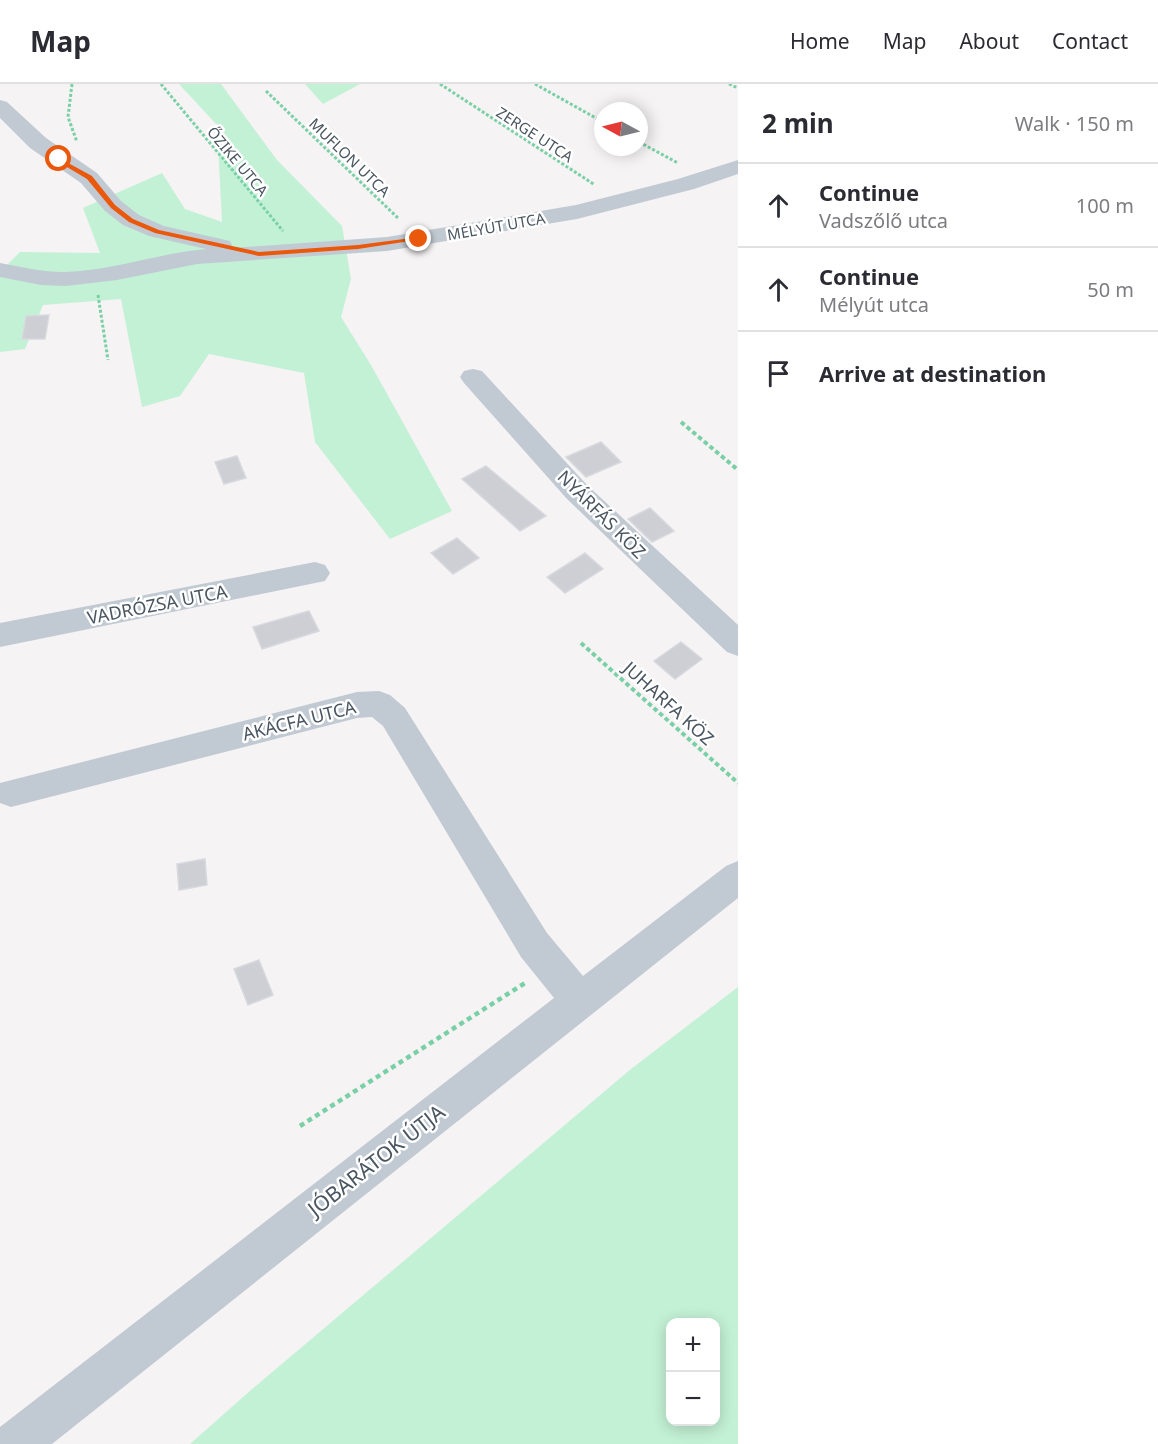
<!DOCTYPE html>
<meta charset="utf-8">
<style>
body{margin:0;font-family:"Noto Sans",sans-serif;background:#f7f7f7;color:#2b2b33}
.controls{position:absolute;right:18px;bottom:18px;display:grid;overflow:hidden;border-radius:12px;box-shadow:0 3px 15px #0003}
.controls button{width:54px;height:54px;display:grid;place-items:center;padding:0;border:0;border-bottom:2px solid #e1e1e2;background:#fff;color:#2b2b33;font:30px sans-serif}
.compass{position:absolute;left:594px;top:18px;width:54px;height:54px;border-radius:50%;background:#fff;box-shadow:0 3px 15px #0003;rotate:277deg}
.stop{position:absolute;width:18px;height:18px;margin:-14px;border:4px solid #ea580c;border-radius:50%;background:#fff}
.stop.end{background:#ea580c;border-color:#fff;box-shadow:0 2px 6px #0008}
.list{margin:0;padding:0;list-style:none}
h2{display:flex;justify-content:space-between;align-items:center;height:78px;margin:0;padding:0 24px;font-size:26px}
h2 small{font-size:20px;font-weight:400;color:#7c7c81}
.list li{display:grid;grid-template-columns:39px 1fr auto;gap:18px;align-items:center;box-sizing:border-box;height:84px;padding:0 24px;border-top:2px solid #e1e1e2}
.list b{display:block;font-size:22px;white-space:nowrap}
.list p{margin:0;font-size:20px;white-space:nowrap;color:#7c7c81}
.list em{font-size:20px;font-style:normal;color:#7c7c81}
.icon{flex:none;width:33px;height:33px;fill:none;stroke:currentColor;stroke-width:2;stroke-linecap:round;stroke-linejoin:round}
.map{position:relative;flex:none;width:738px;height:1360px;overflow:hidden}
header{display:flex;align-items:center;gap:36px;box-sizing:border-box;height:84px;padding:0 30px;background:#fff;border-bottom:2px solid #e1e1e2}
header strong{font-size:28px}
nav{display:flex;gap:33px;margin-inline-start:auto;font-size:21px}
main{display:flex}
aside{flex:1;background:#fff}
.map>svg:first-child{display:block}
</style>
<header>
<strong>Map</strong>
<nav><a>Home</a><a>Map</a><a>About</a><a>Contact</a></nav>
</header>
<main>
<div class="map">
<svg width="738" height="1360" viewBox="0 0 738 1360">
<rect width="100%" height="100%" fill="#f5f3f3"/>
<g fill="#c3f1d5" fill-rule="evenodd">
<path d="M179 0H221L277 76 342 142 351 195 341 233 371 281 452 427 390 455 315 358 304 289 209 270 180 312 142 323 121 215 43 221 25 265 0 268V188L20 168 100 169 83 124 162 89 185 125 222 138 217 41Z"/>
<path d="M305 0H360L323 20Z"/>
<path d="M738 903V1360H190L251 1306 631 985ZM716 1238V1338H670V1238Z"/>
</g>
<g fill="#cdcfd5" stroke="#d7d9de" stroke-width="1.5">
<path d="M49 231 45 255H22L26 232Z"/>
<path d="M601 358 621 378 586 393 566 373Z"/>
<path d="M237 372 246 394 224 400 215 378Z"/>
<path d="M486 382 546 432 520 447 462 395Z"/>
<path d="M650 424 674 447 652 458 628 435Z"/>
<path d="M457 454 479 474 453 490 431 469Z"/>
<path d="M585 469 603 485 565 509 547 493Z"/>
<path d="M309 527 319 547 262 565 253 543Z"/>
<path d="M681 558 702 575 675 595 654 577Z"/>
<path d="M205 775 207 801 179 806 177 780Z"/>
<path d="M259 876 273 911 248 921 234 885Z"/>
</g>
<g fill="none" stroke-linecap="round" stroke-linejoin="round">
<g stroke="#7ad0a6" stroke-width="3" stroke-dasharray="3 2" stroke-linecap="butt">
<path d="M72 0 68 33 77 58"/>
<path d="M161 0 283 147"/>
<path d="M440 0 595 101"/>
<path d="M535 0 603 38"/>
<path d="M729 0 738 4"/>
<path d="M266 7 399 135"/>
<path d="M639 58 678 79"/>
<path d="M98 211 108 276"/>
</g>
<g stroke="#7ad0a6" stroke-width="4" stroke-dasharray="4.5 3" stroke-linecap="butt">
<path d="M681 338 738 386"/>
<path d="M581 559 738 699"/>
</g>
<path stroke="#7ad0a6" stroke-width="4.5" stroke-dasharray="5 4" stroke-linecap="butt" d="M300 1042 525 899"/>
<g fill="#c1cad2" fill-rule="evenodd">
<path d="M0 16 7 18 46 54 97 89 121 117 139 131 164 142 230 157 233 164 387 153 576 121 678 95 738 76V90L694 105 577 135 387 167 197 180 117 196 66 202 41 201 0 193V179C21 183 42 188 64 188 112 187 159 169 206 165L149 152 123 141 105 127 81 99 30 64 0 34Z"/>
<path d="M473 285 482 287 587 401 738 541V572L727 568 567 415 464 299 460 293 464 287Z"/>
<path d="M315 478 325 481 330 489 325 497 0 563V539Z"/>
<path d="M379 607 390 611 405 624 547 849 583 892 726 782 738 777V814L52 1360H0V1343L554 914 521 873 383 642 372 633 357 634 11 723 0 719V699L357 608Z"/>
</g>
</g>
<path fill="#ea580c" d="M59 74 92 92 115 121 133 135 159 146 259 168 358 161 419 153 423 155 358 165 259 172 155 149 129 138 111 124 87 95 57 77Z"/>
<g text-anchor="middle" dominant-baseline="central" stroke-width="5" stroke-linejoin="round" paint-order="stroke">
<g font-size="15" fill="#4a5661" stroke="#fff">
<text transform="translate(535 50) rotate(33)">ZERGE UTCA</text>
<text transform="translate(350 73) rotate(44)">MUFLON UTCA</text>
<text transform="translate(238 77) rotate(50)">ŐZIKE UTCA</text>
<text transform="translate(496 142) rotate(-10)">MÉLYÚT UTCA</text>
</g>
<g font-size="18" fill="#4a5661" stroke="#fff">
<text transform="translate(602 430) rotate(45)">NYÁRFÁS KÖZ</text>
<text transform="translate(157 520) rotate(-11)">VADRÓZSA UTCA</text>
<text transform="translate(669 619) rotate(42)">JUHARFA KÖZ</text>
<text transform="translate(299 636) rotate(-14)">AKÁCFA UTCA</text>
</g>
<g font-size="21" fill="#4a5661" stroke="#fff">
<text transform="translate(376 1076) rotate(-38)">JÓBARÁTOK ÚTJA</text>
</g>
</g>
</svg>
<div class="controls">
<button>+</button>
<button>−</button>
</div>
<svg class="compass" viewBox="-18 -18 36 36"><path d="M0-13l5 13h-10z" fill="#e53935"/><path d="M0 13l5-13h-10z" fill="#7c7c81"/></svg>
<div class="stop" style="left:59px;top:75px"></div>
<div class="stop end" style="left:419px;top:155px"></div>
</div>
<aside>
<h2>2 min<small>Walk · 150 m</small></h2>
<ul class="list">
<li><svg class="icon" aria-label="ahead" viewBox="0 0 24 24"><path d="M12 20V5M6 11l6-6 6 6"/></svg><div><b>Continue</b><p>Vadszőlő utca</p></div><em>100 m</em></li>
<li><svg class="icon" aria-label="ahead" viewBox="0 0 24 24"><path d="M12 20V5M6 11l6-6 6 6"/></svg><div><b>Continue</b><p>Mélyút utca</p></div><em>50 m</em></li>
<li><svg class="icon" aria-label="arrive" viewBox="0 0 24 24"><path d="M6 21V4h12l-3 4 3 4H6"/></svg><div><b>Arrive at destination</b></div></li>
</ul>
</aside>
</main>
